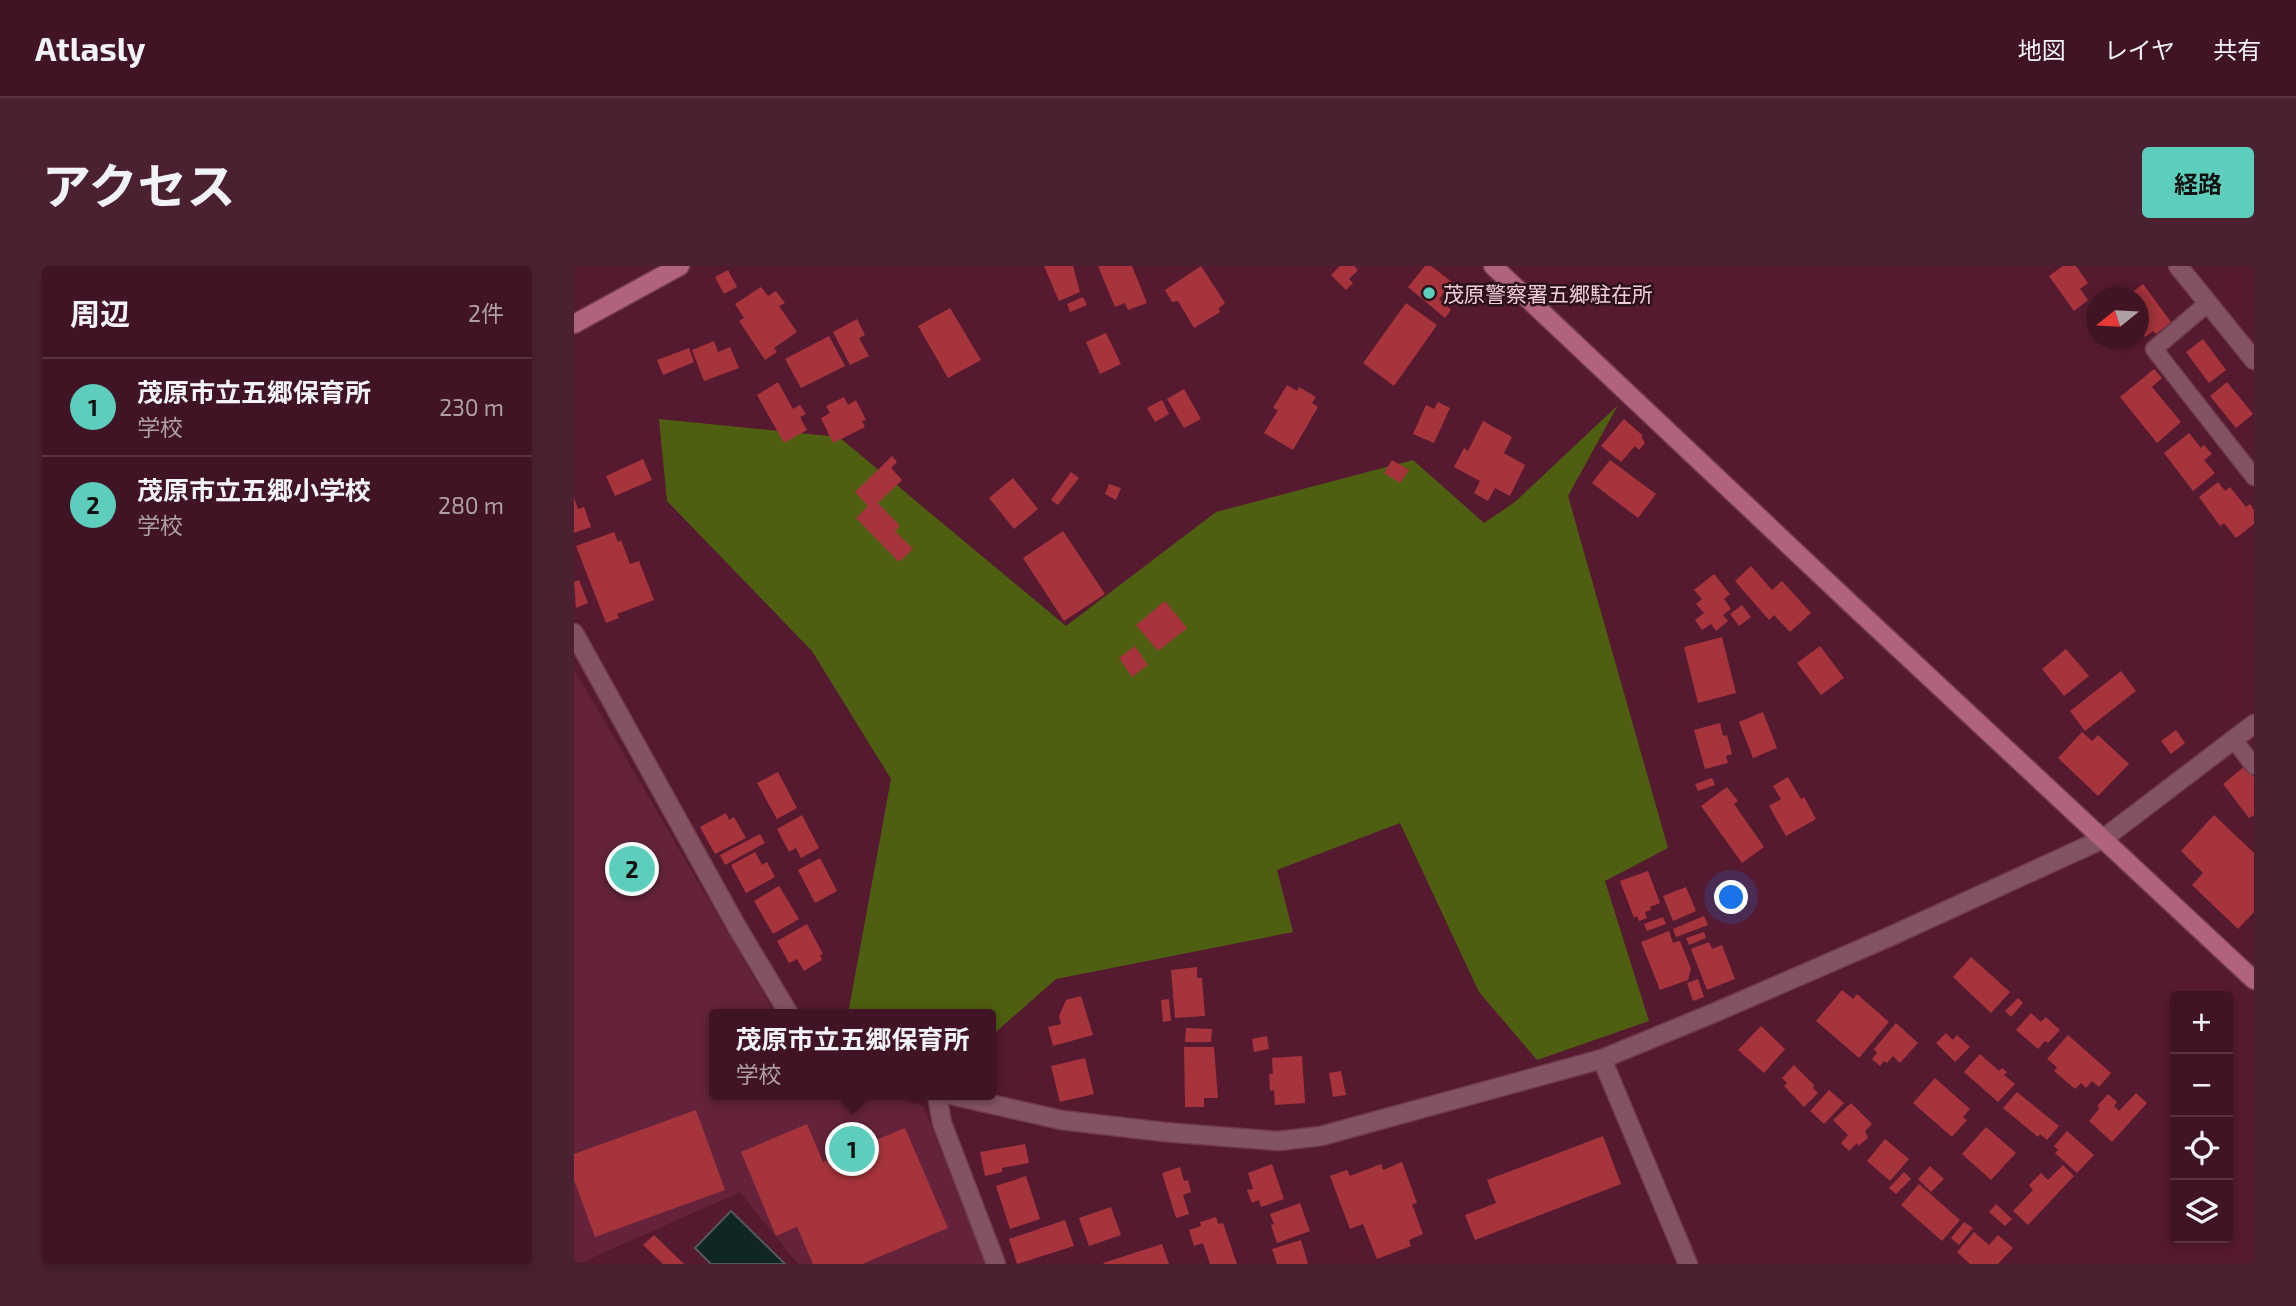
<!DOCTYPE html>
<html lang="ja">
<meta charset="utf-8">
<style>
body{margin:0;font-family:"Exo 2","Noto Sans JP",sans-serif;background:#4b2131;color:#f1f3f6}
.controls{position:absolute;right:21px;bottom:21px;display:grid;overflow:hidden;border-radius:7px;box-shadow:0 4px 10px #0003}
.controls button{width:63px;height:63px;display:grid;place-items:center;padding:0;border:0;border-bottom:2px solid #593341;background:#401424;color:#f1f3f6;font:35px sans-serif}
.compass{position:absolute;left:1512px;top:21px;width:63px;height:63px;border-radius:50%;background:#401424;box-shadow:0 4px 10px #0003;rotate:252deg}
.you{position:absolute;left:1158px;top:632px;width:24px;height:24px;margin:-18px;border:5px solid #fff;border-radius:50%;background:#1a73e8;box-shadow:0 0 0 10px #1a73e833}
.badge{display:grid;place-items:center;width:46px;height:46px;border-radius:50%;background:#5ccebb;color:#111;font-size:23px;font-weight:700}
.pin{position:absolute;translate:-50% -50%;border:4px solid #fff;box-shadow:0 2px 7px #0006}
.popup{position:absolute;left:135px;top:743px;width:287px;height:91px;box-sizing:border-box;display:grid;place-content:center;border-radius:7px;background:#401424;filter:drop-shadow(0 2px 5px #0005);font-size:23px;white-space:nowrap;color:#ae9ea6}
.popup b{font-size:26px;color:#f1f3f6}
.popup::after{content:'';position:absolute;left:50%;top:100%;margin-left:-14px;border:14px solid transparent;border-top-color:#401424}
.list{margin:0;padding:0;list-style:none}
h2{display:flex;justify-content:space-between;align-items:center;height:91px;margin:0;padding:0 28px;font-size:30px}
h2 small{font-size:23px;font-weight:400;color:#ae9ea6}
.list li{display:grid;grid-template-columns:46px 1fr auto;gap:21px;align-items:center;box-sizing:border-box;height:98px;padding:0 28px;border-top:2px solid #593341}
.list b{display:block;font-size:26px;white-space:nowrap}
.list p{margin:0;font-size:23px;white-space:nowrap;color:#ae9ea6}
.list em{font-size:23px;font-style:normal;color:#ae9ea6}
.icon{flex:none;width:38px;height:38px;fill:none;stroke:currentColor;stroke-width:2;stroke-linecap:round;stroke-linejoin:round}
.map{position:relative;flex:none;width:1680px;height:998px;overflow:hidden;border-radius:7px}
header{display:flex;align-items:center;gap:42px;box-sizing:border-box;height:98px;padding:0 35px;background:#401424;border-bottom:2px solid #593341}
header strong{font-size:33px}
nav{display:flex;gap:38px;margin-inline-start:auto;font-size:24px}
.intro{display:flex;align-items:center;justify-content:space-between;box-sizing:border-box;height:168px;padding:0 42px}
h1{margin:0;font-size:49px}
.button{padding:18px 32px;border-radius:7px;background:#5ccebb;color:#111;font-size:24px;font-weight:700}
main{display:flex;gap:42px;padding:0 42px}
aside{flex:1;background:#401424;border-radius:7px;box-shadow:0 4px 10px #0003}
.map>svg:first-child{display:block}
</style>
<header>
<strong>Atlasly</strong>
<nav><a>地図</a><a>レイヤ</a><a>共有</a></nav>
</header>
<div class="intro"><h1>アクセス</h1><a class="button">経路</a></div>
<main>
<aside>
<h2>周辺<small>2件</small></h2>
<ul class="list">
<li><span class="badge">1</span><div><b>茂原市立五郷保育所</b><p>学校</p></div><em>230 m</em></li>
<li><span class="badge">2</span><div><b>茂原市立五郷小学校</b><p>学校</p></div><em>280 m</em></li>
</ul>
</aside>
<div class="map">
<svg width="1680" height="998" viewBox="0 0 1680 998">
<rect width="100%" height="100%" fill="#551a30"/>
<path fill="#64233b" d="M0 403 201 748H140V829H314L349 840 412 998H224L166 926 4 998H0Z"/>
<path fill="#4f5f11" d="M1044 139 994 230 1094 582 1031 615 1075 755 963 794 905 726 826 557 703 604 719 666 482 713 416 771V748H274L317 513 238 385 93 235 85 153 265 171 492 360 642 246 839 194 910 257 941 236Z"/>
<path fill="#0f2622" stroke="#535858" stroke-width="2" d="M157 945 211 998H137L121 982Z"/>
<g fill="#a7343c">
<path d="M470 0H499L506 26 485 35Z"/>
<path d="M524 0H558L573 37 554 44 551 37 541 41Z"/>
<path d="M627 0 651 37 645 42 646 46 620 62 604 35 598 36 591 24Z"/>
<path d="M766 0H780L784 4 775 13 779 17 772 24 757 9Z"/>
<path d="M851 0H857L878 16 865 33 877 44 871 52 834 21Z"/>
<path d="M1489 0H1502L1514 17 1506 23 1514 34 1500 45 1475 10Z"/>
<path d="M154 4 163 21 150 28 141 11Z"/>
<path d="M1569 18 1597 56 1582 68 1579 65 1571 71 1564 62V32H1551Z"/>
<path d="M187 21 194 30 202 25 211 37 205 40 223 66 200 82 203 86 191 94 165 55 170 52 161 38Z"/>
<path d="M509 31 513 39 496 46 493 38Z"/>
<path d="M832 37 863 59 820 120 789 97Z"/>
<path d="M376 42 407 94 374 112 344 60Z"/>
<path d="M283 53 291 69 285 72 295 90 276 99 259 66Z"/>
<path d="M532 67 547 98 526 108 512 76Z"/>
<path d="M255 70 271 100 227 122 211 93Z"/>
<path d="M1629 73 1652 104 1635 117 1612 86Z"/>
<path d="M140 75 144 86 156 81 165 102 130 115 118 84Z"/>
<path d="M115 82 120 96 89 109 83 94Z"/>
<path d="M1580 103 1588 112 1578 121 1607 156 1583 177 1546 131Z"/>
<path d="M204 116 219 143 226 139 232 148 226 151 233 164 210 177 183 129Z"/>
<path d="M1653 116 1679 148 1662 162 1636 130Z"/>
<path d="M713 119 723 125 725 121 742 131 738 137 744 141 719 184 690 167 704 144 699 142Z"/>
<path d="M610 123 627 153 610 162 593 133Z"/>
<path d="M270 131 274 139 282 134 292 154 288 155 291 161 259 177 247 152 256 147 252 140Z"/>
<path d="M588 134 595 148 581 156 573 142Z"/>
<path d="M864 136 876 142 860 177 839 168 852 139 860 143Z"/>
<path d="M1050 153 1068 169V172L1071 177 1065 184 1061 180 1047 196 1027 180Z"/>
<path d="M909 155 938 171 930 187 951 199 936 230 921 222 914 235 900 227 906 215 880 201 890 182 894 185Z"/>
<path d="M1615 167 1627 182 1630 179 1638 188 1630 194 1641 207 1619 225 1590 187Z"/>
<path d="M318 190 323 196 317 202 328 214 304 237 326 260 321 265 339 283 325 296 282 252 294 240 281 226Z"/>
<path d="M69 193 78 214 41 230 32 210Z"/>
<path d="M818 194 835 204 826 217 810 207Z"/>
<path d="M1036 194 1082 228 1064 252 1018 217Z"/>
<path d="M497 206 505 212 484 239 477 234Z"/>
<path d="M439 212 464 243 440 263 415 232Z"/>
<path d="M1644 216 1651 225 1656 221 1672 241 1676 238 1680 244V258L1662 272 1650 257 1646 260 1625 231Z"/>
<path d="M535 218 547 222 542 234 531 228Z"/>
<path d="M0 232 4 243 10 241 17 261 0 267Z"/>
<path d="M489 265 531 328 490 355 449 292Z"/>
<path d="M40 266 44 276 47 274 56 298 65 295 80 334 43 348 45 352 32 357 2 280Z"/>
<path d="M1177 300 1198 324 1208 315 1237 347 1216 366 1200 349 1195 354 1161 315Z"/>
<path d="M1140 308 1156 328 1150 333 1157 343 1149 349 1154 355 1142 365 1137 358 1128 364 1121 354 1130 347 1122 338 1128 333 1120 324Z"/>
<path d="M5 314 14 337 2 342 0 316Z"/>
<path d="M591 335 613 362 584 385 562 359Z"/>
<path d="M1168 339 1177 351 1165 360 1156 348Z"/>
<path d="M1148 371 1162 427 1124 437 1110 381Z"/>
<path d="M561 380 574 399 558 411 545 392Z"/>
<path d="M1246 380 1270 412 1247 429 1223 397Z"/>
<path d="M1492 383 1515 410 1490 430 1468 403Z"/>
<path d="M1547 405 1562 425 1511 465 1496 445Z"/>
<path d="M1189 446 1203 482 1179 492 1165 456Z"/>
<path d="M1146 457 1149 470 1153 469 1158 488 1152 490 1154 497 1131 503 1120 464Z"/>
<path d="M1602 464 1611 477 1597 488 1587 475Z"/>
<path d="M1508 466 1518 475 1524 469 1555 498 1524 530 1484 492Z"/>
<path d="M1671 500 1680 511V549L1675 552 1649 518Z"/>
<path d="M204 506 223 542 203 553 183 517Z"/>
<path d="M1214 511 1227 533 1230 531 1242 553 1212 570 1195 540 1207 533 1199 520Z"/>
<path d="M1138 512 1141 519 1124 525 1121 518Z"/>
<path d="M1153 521 1164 535 1160 538 1190 581 1168 597 1127 540Z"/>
<path d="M152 547 155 554 160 551 172 572 141 588 126 561Z"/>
<path d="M228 549 245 582 227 592 222 582 215 586 203 563Z"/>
<path d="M1640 549 1680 587V646L1664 663 1618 619 1629 607 1607 585Z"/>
<path d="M186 568 191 577 151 599 146 589Z"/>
<path d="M181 586 188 599 193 596 201 611 172 627 157 599Z"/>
<path d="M246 592 263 625 241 637 224 604Z"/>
<path d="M1074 605 1086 637 1076 641 1077 644 1071 646 1073 652 1065 655 1063 650 1060 652 1046 615Z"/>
<path d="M205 620 225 653 199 668 180 635Z"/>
<path d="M1112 621 1122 645 1099 655 1089 630Z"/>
<path d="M1130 650 1134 659 1102 671 1099 663Z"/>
<path d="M1089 651 1092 658 1073 665 1070 658Z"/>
<path d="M233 658 249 688 246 689 248 694 230 705 223 693 215 697 203 675Z"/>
<path d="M1095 665 1099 677 1106 675 1117 703 1114 714 1086 724 1067 676Z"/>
<path d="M1130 666 1132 672 1115 679 1112 672Z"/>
<path d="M1135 676 1138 683 1148 679 1161 713 1133 724 1117 683Z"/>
<path d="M1397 691 1436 726 1417 747 1379 711Z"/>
<path d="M623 701V712H628L631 750 601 752 597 704Z"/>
<path d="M1124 713 1130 731 1119 735 1113 717Z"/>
<path d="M1268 724 1279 733 1283 728 1315 756 1285 792 1242 755Z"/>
<path d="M507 730 519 769 479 780 474 761 487 758 485 750 492 734Z"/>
<path d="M1444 732 1449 737 1437 751 1431 745Z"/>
<path d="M595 733 597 755 589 756 587 734Z"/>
<path d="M1457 747 1467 756 1472 751 1486 764 1474 777 1471 775 1464 783 1442 764Z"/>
<path d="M1322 757 1344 777 1326 797 1319 790 1313 797 1310 795 1306 800 1298 793 1303 787 1300 783Z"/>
<path d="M1187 760 1211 783 1190 807 1164 784Z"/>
<path d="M612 762 638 763 637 776H611Z"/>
<path d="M1372 767 1379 774 1383 769 1396 781 1381 796 1362 777Z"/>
<path d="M1494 769 1537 807 1525 821 1518 815 1512 822 1507 817 1501 823 1480 805 1483 801 1473 793Z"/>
<path d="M693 770 695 783 680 786 678 773Z"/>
<path d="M610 781H640L644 832H630V841H611Z"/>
<path d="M1406 788 1425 805 1428 802 1433 806 1430 809 1441 818 1424 836 1390 806Z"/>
<path d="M728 790 731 837 701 839 700 824 696 825 695 808H699L698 792Z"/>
<path d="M511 792 520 828 486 836 477 800Z"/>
<path d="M1220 799 1240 819 1239 822 1244 827 1230 841 1210 820 1213 817 1208 812Z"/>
<path d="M767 805 772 829 759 831 755 807Z"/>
<path d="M1361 812 1396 843 1389 851 1393 854 1378 871 1339 837Z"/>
<path d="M1255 824 1270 837 1250 858 1236 845Z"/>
<path d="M1443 826 1485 860 1473 874 1466 868 1464 871 1429 842Z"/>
<path d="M1562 827 1573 837 1538 876 1515 855 1525 843 1524 839 1534 828 1543 836 1540 840 1545 845Z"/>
<path d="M1277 837 1298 858 1291 865 1294 872 1284 880 1283 877 1275 885 1267 877 1274 869 1259 854Z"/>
<path d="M122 844 151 924 21 971 0 914V888Z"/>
<path d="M233 858 249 896 331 862 374 962 288 998H239L223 961 202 970 167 886Z"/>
<path d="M1412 861 1442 887 1417 914 1388 888Z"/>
<path d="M1493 865 1520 889 1503 907 1481 887 1484 884 1480 880Z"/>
<path d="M1029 870 1047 918 901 974 891 949 922 937 913 914Z"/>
<path d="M1311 873 1335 893 1316 915 1293 895Z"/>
<path d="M451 878 455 897 428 902V906L411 910 406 886Z"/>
<path d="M828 896 843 937 838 938 849 968 835 974 837 980 803 993 789 958 776 963 756 910 773 904 776 910 807 898 809 904Z"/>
<path d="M698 898 710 933 687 941 685 934 678 937 673 924 679 923 674 907Z"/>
<path d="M1489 899 1500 910 1454 959 1439 945 1459 924 1455 919 1467 907 1474 914Z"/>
<path d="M1356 900 1370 913 1357 926 1344 913Z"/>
<path d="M606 901 610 915 614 914 617 926 609 929 615 948 602 952 588 907Z"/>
<path d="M1330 906 1337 913 1322 928 1315 922Z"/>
<path d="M452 910 466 953 436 963 422 920Z"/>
<path d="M1345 918 1386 954 1368 975 1327 939Z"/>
<path d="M726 937 736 965 703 977 697 959 700 958 696 948Z"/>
<path d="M1422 938 1438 953 1431 960 1415 946Z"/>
<path d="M537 941 547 969 515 980 505 952Z"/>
<path d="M642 951 644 958 649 957 663 998H636L629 977 620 980 615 964 627 960 626 956Z"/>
<path d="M491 954 500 980 443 998 435 973Z"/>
<path d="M1390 956 1399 962 1385 979 1377 972Z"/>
<path d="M1400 966 1415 979 1424 969 1439 982 1424 998H1396L1383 986Z"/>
<path d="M80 969 110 998H89L69 979Z"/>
<path d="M727 974 734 998H703L698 983Z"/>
<path d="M588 978 595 998H530L529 997Z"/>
</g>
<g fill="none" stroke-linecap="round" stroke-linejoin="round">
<g stroke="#713a4e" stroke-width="19">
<g id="lane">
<path d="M1634 37 1580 83 1680 211"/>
<path d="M1660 474 1680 500"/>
</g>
</g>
<g stroke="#713a4e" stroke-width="21">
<g id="street">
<path d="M1604 0 1680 94"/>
<path d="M0 367 163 661 215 748"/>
<path d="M1028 793 1114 998"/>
<path d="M363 829 368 857 422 998"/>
<path d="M377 829 487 854 590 866 704 875 747 870 1028 793 1142 746 1317 670 1529 573 1680 458"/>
</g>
</g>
<g stroke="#713a4e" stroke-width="21">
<g id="secondary">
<path d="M919 0 1277 338 1680 714"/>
<path d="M0 58 106 0"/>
</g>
</g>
<use href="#lane" stroke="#845361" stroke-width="16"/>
<use href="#street" stroke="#845361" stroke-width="18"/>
<use href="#secondary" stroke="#b0637b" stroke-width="18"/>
</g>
<circle fill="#5ccebb" stroke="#2b1119" stroke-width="2.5" cx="855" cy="27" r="7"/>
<g text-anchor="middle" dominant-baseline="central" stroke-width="5" stroke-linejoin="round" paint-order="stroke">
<g font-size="21" fill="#f3cdd7" stroke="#2b1119" text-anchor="start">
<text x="869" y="27">茂原警察署五郷駐在所</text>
</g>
</g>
</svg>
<div class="controls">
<button>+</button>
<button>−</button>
<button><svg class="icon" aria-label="locate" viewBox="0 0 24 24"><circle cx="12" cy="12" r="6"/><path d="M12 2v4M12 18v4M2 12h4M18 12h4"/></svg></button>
<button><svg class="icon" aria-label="layers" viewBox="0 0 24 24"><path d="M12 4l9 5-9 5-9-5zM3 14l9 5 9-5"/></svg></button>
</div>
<svg class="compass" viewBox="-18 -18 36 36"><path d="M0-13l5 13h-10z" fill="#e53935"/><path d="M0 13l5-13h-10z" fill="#ae9ea6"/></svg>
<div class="you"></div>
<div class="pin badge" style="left:278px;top:883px">1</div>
<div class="popup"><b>茂原市立五郷保育所</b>学校</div>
<div class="pin badge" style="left:58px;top:603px">2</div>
</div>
</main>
